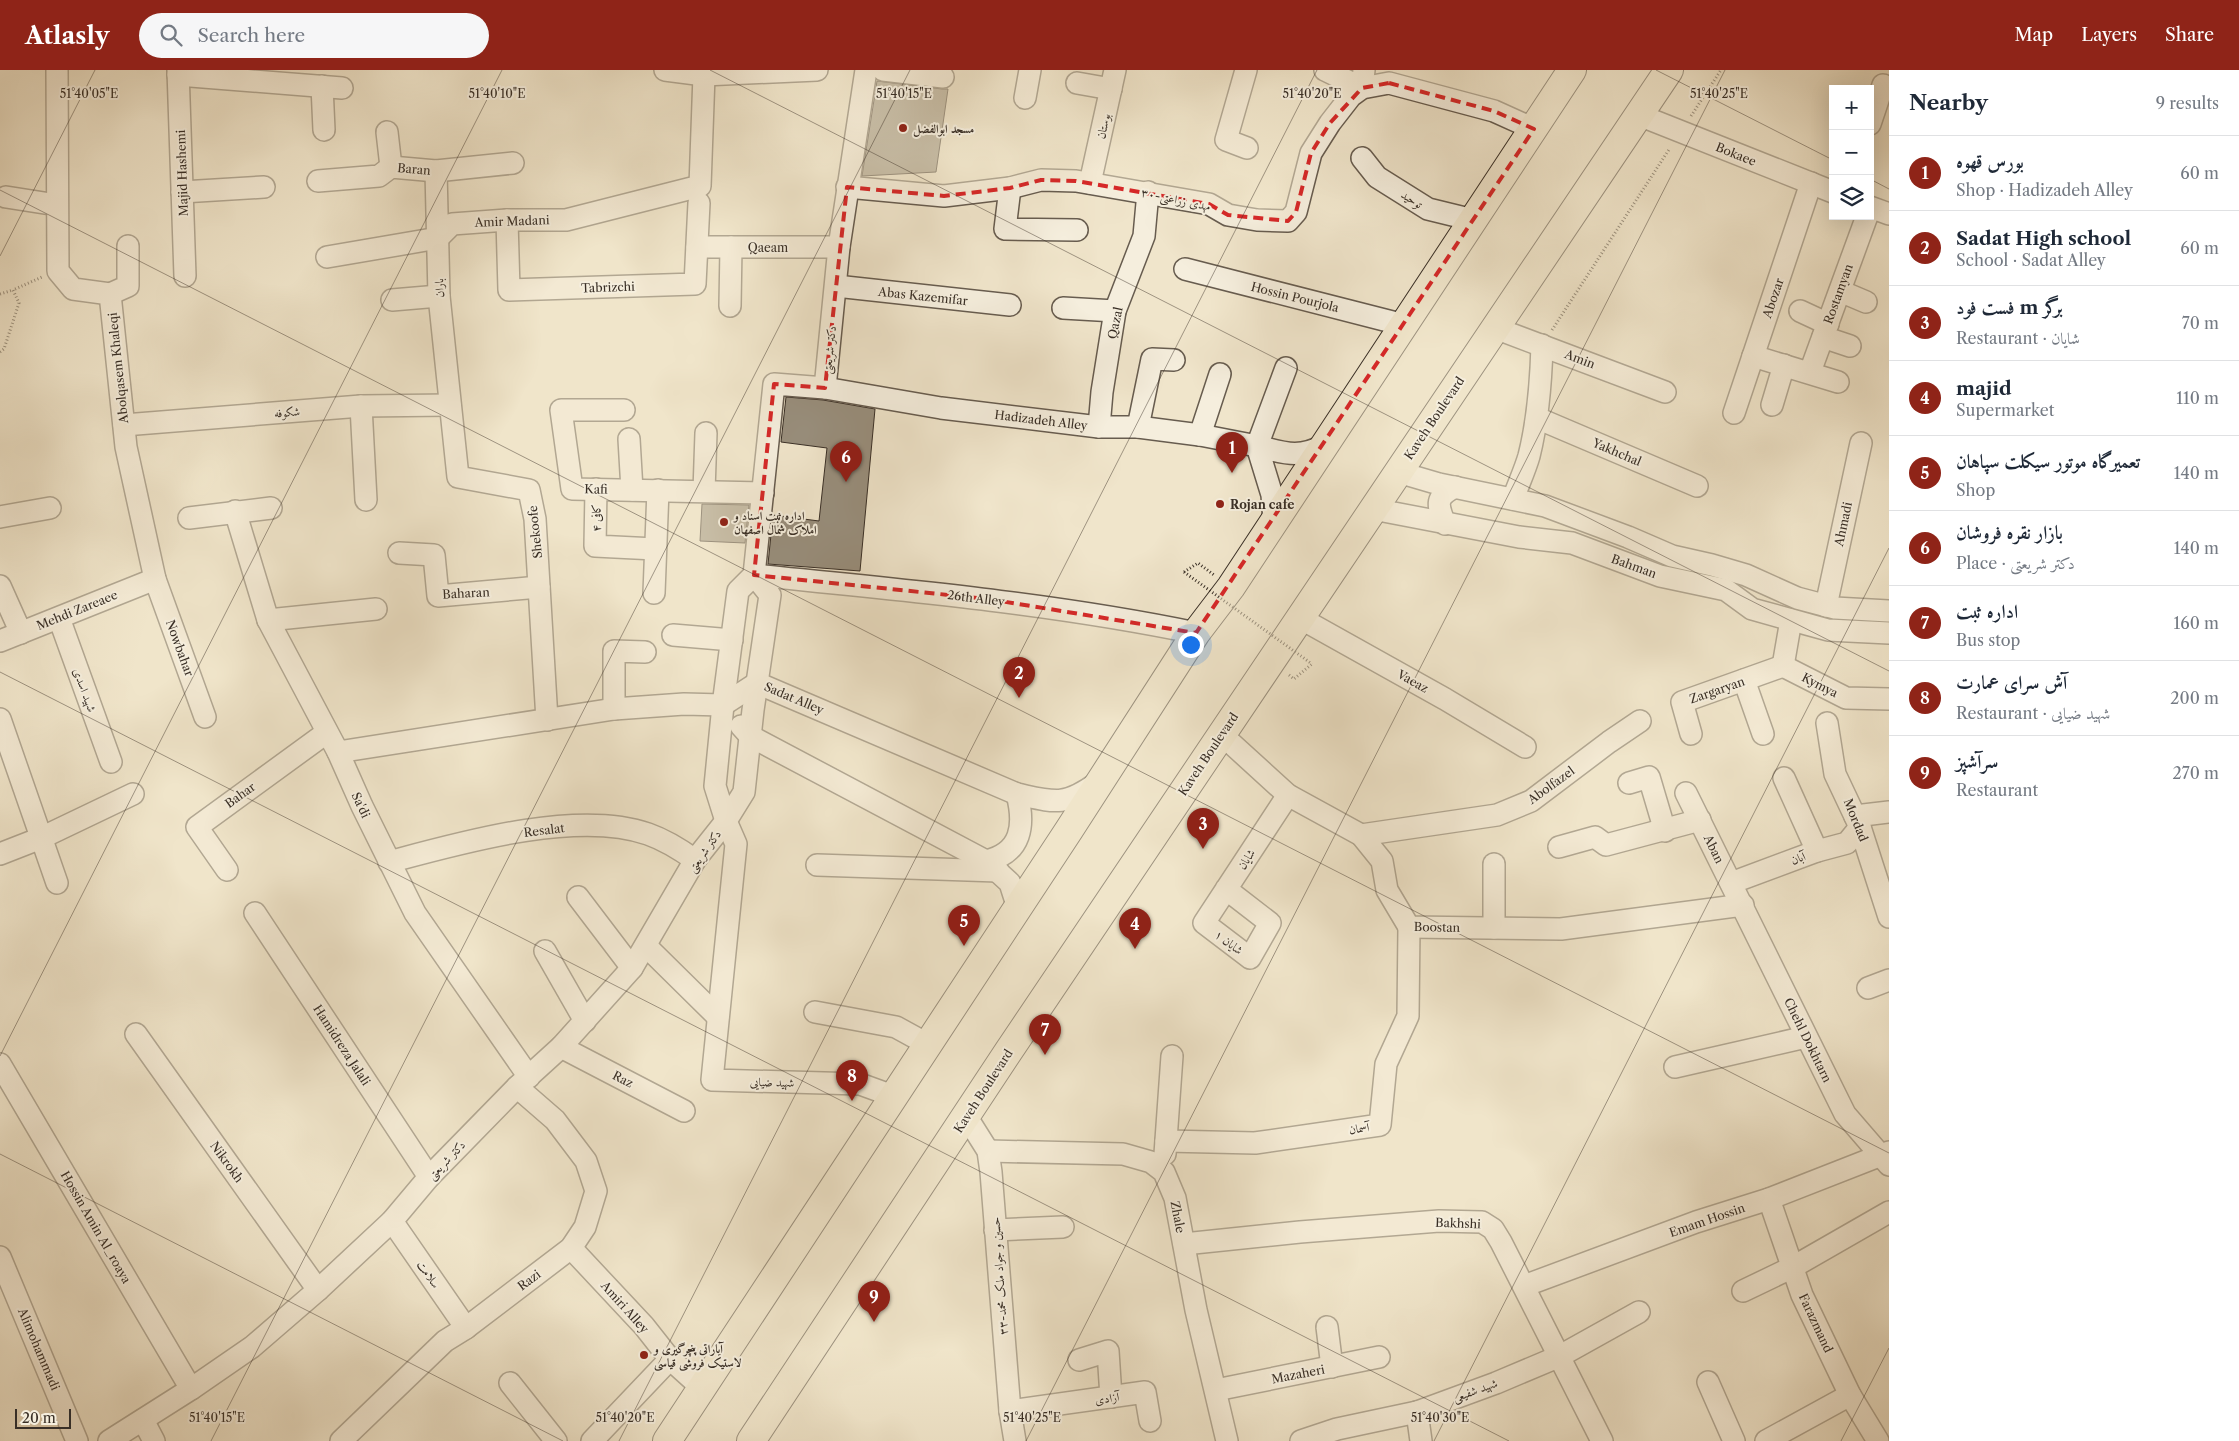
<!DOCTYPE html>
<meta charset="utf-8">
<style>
body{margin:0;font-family:"Libre Caslon Text",Amiri,serif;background:#f6f6f7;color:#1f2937}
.controls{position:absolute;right:15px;top:15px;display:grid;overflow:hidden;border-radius:0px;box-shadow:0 5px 20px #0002}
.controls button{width:45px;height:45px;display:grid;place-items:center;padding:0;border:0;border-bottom:1px solid #e0e1e3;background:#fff;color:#1f2937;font:25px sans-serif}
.scale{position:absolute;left:15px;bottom:12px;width:56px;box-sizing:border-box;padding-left:5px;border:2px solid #392f26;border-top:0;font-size:14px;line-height:18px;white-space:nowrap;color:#392f26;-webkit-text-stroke:4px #f5eedd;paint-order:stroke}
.you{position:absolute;left:1190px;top:574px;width:18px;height:18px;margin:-12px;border:4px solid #fff;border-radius:50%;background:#1a73e8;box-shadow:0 0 0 8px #1a73e833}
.badge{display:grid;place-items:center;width:32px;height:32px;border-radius:50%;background:#8f2418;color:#fff;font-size:16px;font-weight:700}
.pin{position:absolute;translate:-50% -41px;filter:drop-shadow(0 1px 2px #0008)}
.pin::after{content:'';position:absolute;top:26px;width:18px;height:15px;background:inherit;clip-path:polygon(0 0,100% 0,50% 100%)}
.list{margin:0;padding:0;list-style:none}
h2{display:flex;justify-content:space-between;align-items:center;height:65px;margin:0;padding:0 20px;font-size:21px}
h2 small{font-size:16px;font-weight:400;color:#747a83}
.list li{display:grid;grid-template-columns:32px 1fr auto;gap:15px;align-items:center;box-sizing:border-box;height:75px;padding:0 20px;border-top:1px solid #e0e1e3}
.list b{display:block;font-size:19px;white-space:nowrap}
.list p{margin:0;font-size:16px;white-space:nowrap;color:#747a83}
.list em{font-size:16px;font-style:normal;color:#747a83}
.icon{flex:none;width:28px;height:28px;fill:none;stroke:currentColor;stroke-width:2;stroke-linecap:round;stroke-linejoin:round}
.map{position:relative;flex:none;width:1889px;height:1371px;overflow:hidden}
header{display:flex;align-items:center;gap:30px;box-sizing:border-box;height:70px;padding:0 25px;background:#8f2418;color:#fff}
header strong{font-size:24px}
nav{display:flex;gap:28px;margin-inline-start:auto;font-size:18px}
.search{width:350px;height:45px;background:#f6f6f7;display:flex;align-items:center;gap:12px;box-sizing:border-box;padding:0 18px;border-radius:28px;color:#747a83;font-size:19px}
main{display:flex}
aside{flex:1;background:#fff}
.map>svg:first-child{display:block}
</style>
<header>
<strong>Atlasly</strong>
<div class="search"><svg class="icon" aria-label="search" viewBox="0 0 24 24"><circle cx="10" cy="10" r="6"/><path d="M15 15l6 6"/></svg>Search here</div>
<nav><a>Map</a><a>Layers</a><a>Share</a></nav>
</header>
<main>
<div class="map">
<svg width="1889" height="1371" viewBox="0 0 1889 1371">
<rect width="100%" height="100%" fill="#f0e5cb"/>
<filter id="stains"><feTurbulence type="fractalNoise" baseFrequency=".004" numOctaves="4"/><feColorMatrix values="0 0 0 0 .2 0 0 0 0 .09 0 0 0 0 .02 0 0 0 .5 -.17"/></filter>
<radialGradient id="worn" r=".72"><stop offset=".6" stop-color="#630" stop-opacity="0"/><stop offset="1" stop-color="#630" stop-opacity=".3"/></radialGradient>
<g fill="#988e7c" stroke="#392f26">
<path d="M877 11 942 19H948L936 102 862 106Z"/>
<path d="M786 327 823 330 875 339 860 501 768 494 773 445 819 451 827 378 781 372Z"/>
<path d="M702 434 749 435 745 473 700 471Z"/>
</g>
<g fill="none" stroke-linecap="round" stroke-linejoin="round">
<g stroke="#675c4f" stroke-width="24">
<g id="minor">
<path d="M57 0 58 201 73 219 110 224 126 377 155 509 205 647"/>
<path d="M178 0 185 206"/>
<path d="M665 0 704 5 817 0"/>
<path d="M866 0 839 177 825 318 774 314 754 505 738 521 723 635 715 716 726 751 736 774 712 1010 860 1014 893 1026"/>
<path d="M883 0 943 7"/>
<path d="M1246 0 1226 70 1247 78"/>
<path d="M1325 0 1362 18 1364 0"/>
<path d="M178 5 342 18"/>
<path d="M1077 13 1111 19"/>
<path d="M322 16 324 60"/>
<path d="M1025 28 1030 0"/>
<path d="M1639 45 1833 122"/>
<path d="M1870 54 1883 15"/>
<path d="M387 62 391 97"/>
<path d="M1362 88 1377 107 1428 139 1473 150"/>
<path d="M436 101 439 226 458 407 529 420 535 449 547 650"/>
<path d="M318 111 379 106 391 97 436 101 513 93"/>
<path d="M1090 113 1115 0"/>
<path d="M847 117 944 126 1010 118 1041 110 1076 111 1209 134 1228 145 1257 150 1288 151 1296 142 1311 83 1330 53 1351 26 1362 18 1389 13 1494 41 1534 59"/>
<path d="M1010 118 1005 159 1077 160"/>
<path d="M182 122 264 117"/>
<path d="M6 127 57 135"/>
<path d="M1870 137 1889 144"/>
<path d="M507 150 509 220 695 214 699 133"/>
<path d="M697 177H839"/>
<path d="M327 187 438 168 452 154 507 150H566L700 116 704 5"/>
<path d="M1185 199 1404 255"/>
<path d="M836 216 1010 235"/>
<path d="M1840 221 1866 232"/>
<path d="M110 224 128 216V176"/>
<path d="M392 230 439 226"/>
<path d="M730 236 731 177"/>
<path d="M1063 238 1115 241"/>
<path d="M1800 241 1828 254"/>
<path d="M1495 258 1665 322"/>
<path d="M1823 267 1850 276"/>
<path d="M1753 286 1838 312"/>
<path d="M1810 302 1867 146"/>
<path d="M825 318 941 338 1099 357H1138L1200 365 1257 376 1286 298"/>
<path d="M1772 335 1784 295"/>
<path d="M361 336 366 430"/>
<path d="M624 340H561L572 419 763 423"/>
<path d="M1734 343 1811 113"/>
<path d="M1537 348 1697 416"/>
<path d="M124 355 361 336 450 335"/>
<path d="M1099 357 1102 322 1115 241 1144 166 1148 122"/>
<path d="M1138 357 1152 289 1174 290"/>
<path d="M1200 365 1220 304"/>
<path d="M629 369 632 420"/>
<path d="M1398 402 1439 414 1545 436 1628 467 1672 486 1712 495 1746 505 1797 528 1835 538 1889 541"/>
<path d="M596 419 595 476 655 479"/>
<path d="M704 421 706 363"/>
<path d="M1513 429C1518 415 1525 400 1529 386 1538 350 1541 312 1542 275"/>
<path d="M1373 439 1519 467 1572 473 1660 506 1726 520 1752 539 1828 560 1889 563"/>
<path d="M235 441 268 550 338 682 362 736 415 843 529 1007"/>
<path d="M0 447 50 438"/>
<path d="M189 448 271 438"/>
<path d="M1274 452 1272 425 1257 376C1285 383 1298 389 1325 375"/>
<path d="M1445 454C1437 434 1435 427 1455 417"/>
<path d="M399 483 434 485 438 526 539 517"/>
<path d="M754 505C902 520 1051 533 1196 563"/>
<path d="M0 516 21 563"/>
<path d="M654 523 658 420"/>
<path d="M1826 536 1861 373"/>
<path d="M59 548 111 692"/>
<path d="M1300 548 1445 629 1525 677"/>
<path d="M268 550 376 539"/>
<path d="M673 565 732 570"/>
<path d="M0 571 155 509"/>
<path d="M1783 596 1846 628 1889 629"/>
<path d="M1783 596 1791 550"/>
<path d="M1744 610 1763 664"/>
<path d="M723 635 757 613 1017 724C1054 732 1064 737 1097 713"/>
<path d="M614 639V581L645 582"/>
<path d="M0 649 57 813"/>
<path d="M1827 653 1835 704 1860 757 1889 847"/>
<path d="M741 656 750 666 986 791 1010 813 1018 838"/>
<path d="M1221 664 1288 725 1361 765 1382 791 1387 820 1409 857 1561 859 1743 835"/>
<path d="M1691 664 1682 632 1783 596"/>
<path d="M338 682 614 639 684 634 723 635"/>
<path d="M1784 708 1817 781"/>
<path d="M1629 713 1649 707 1665 761"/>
<path d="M1686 723 1845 1044 1889 1095"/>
<path d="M1855 746 1889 742"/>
<path d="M1361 765 1497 745 1531 731 1609 672 1640 651"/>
<path d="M1559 777 1595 767 1606 775 1700 750"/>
<path d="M0 784 41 768 133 724"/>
<path d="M986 791C1022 783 1025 755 1017 724"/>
<path d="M389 792C460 773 577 739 648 764 665 770 681 780 695 790"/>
<path d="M1494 794V858"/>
<path d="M817 795 998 801"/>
<path d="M227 800 197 757 326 663"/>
<path d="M1731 813 1817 781 1847 773 1860 757"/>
<path d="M1226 819 1270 853 1250 888 1204 853 1288 725"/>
<path d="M578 827 632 898"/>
<path d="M255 843 429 1107"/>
<path d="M646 876 718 947"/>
<path d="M545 881 585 951"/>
<path d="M1868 918 1889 910"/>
<path d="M815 942 896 957 927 974"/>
<path d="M136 964 318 1220"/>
<path d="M561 977 684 1041"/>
<path d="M0 994 191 1319"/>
<path d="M1675 997 1806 967"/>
<path d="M966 1046 988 1081 991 1102 1010 1341 1015 1371"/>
<path d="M1166 1071 1255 1073 1380 1055 1386 994 1408 946 1409 857"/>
<path d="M988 1081 1123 1084 1151 1092 1164 1102 1175 1128 1196 1240 1227 1371"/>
<path d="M1165 1084 1172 986"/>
<path d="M1769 1129 1802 1225 1850 1325 1878 1371"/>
<path d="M392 1151 466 1258"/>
<path d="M995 1160 1063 1157"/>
<path d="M1184 1174 1300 1162 1439 1151 1482 1152 1493 1159 1501 1172 1602 1371"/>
<path d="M571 1178 644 1256 670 1289 701 1317"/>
<path d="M0 1187 77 1371"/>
<path d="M1524 1216 1696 1152 1769 1129 1889 1082"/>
<path d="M1743 1221 1793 1197 1889 1142"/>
<path d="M1327 1257 1332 1297"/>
<path d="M1079 1290 1108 1281 1111 1327"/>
<path d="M1708 1312 1734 1371"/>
<path d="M510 1313 556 1371"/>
<path d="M1216 1320 1379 1287"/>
<path d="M1010 1341 1145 1322 1150 1351"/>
<path d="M1417 1342 1421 1371"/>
<path d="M143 1350 154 1371"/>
<path d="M109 1371 191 1319 252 1277 318 1220 392 1151 429 1107 517 1017 561 977 632 898 695 790 726 751 744 722 753 640 770 525 754 505"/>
<path d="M341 1371 445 1271 466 1258 571 1178 585 1157 596 1121 586 1091 555 1050 517 1017"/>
<path d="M592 1371 670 1289"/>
<path d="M1301 1371 1337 1359 1417 1342 1496 1313 1560 1286 1639 1242"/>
<path d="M1766 1371 1850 1325"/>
</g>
</g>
<g stroke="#392f26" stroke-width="30">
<g id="major">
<path d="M667 1371 1069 760 1196 563 1231 517 1572 0"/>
<path d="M751 1371 1008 982 1669 0"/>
</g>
</g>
<g stroke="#392f26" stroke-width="3" stroke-dasharray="1 2.5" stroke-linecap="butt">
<path d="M1691 46 1721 0"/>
<path d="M0 224 13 220"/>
<path d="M1552 260 1670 78"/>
<path d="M0 282 4 279 19 233 13 220 42 207"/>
<path d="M1184 502 1198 493 1214 505"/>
<path d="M1289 605 1294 609 1312 594"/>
</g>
<use href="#minor" stroke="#f5eedd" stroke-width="21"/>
<use href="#major" stroke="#f0e5cb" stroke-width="28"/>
<path stroke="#392f26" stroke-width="3" stroke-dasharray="1 2.5" stroke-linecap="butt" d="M1184 502 1312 594"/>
</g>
<path d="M0 0H1889V1371H0ZM1389 13 1494 41 1534 59 1196 563 988 529 754 505 774 314 825 318 847 117 944 126 1010 118 1041 110 1076 111 1209 134 1228 145 1288 151 1296 142 1311 83 1330 53 1362 18Z" fill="#f0e5cb" fill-opacity=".55" fill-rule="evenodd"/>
<path fill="none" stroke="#d62828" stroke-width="4" stroke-dasharray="10 6" stroke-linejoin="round" d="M1389 13 1494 41 1534 59 1196 563 988 529 754 505 774 314 825 318 847 117 944 126 1010 118 1041 110 1076 111 1209 134 1228 145 1288 151 1296 142 1311 83 1330 53 1362 18Z"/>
<path fill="none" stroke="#392f26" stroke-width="1" stroke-opacity="0.45" d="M710 0 1889 601M1656 0 1833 90M1870 109 1889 119M0 120 1889 1083M0 186 95 0M0 602 1509 1371M0 986 502 0M0 1084 563 1371M211 1371 910 0M619 1371 1317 0M1026 1371 1725 0M1434 1371 1889 478M1841 1371 1889 1278"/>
<g fill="#8f2418" stroke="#f5eedd" stroke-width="2">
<circle cx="903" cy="58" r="5"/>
<circle cx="1220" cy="434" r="5"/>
<circle cx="724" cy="452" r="5"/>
<circle cx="644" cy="1285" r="5"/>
</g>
<g text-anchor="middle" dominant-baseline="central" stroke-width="4" stroke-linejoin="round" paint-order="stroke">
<g font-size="12" fill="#392f26" stroke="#f5eedd">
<text transform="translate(1103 56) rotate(-77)">بوستان</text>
<text transform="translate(1736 84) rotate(22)">Bokaee</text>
<text transform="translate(414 99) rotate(5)">Baran</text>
<text transform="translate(182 103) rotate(-92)">Majid Hashemi</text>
<text transform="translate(1176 129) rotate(12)">۳۰-مهدی زراعتی</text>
<text transform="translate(1412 129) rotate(32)">توحید</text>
<text transform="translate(512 151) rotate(-2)">Amir Madani</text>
<text x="768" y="177">Qaeam</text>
<text transform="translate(608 217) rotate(-2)">Tabrizchi</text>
<text transform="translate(439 218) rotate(-92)">باران</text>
<text transform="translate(1838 224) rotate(-70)">Rostamyan</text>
<text transform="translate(923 226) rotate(6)">Abas Kazemifar</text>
<text transform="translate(1295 227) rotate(14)">Hossin Pourjola</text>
<text transform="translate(1773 228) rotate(-71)">Abozar</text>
<text transform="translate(1115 253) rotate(-78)">Qazal</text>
<text transform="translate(829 280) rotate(-84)">دکتر شریعتی</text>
<text transform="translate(1580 289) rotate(21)">Amin</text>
<text transform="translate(118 298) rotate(-96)">Abolqasem Khaleqi</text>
<text transform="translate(287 342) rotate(-5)">شکوفه</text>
<text transform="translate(1434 348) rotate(-56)">Kaveh Boulevard</text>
<text transform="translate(1041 350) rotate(7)">Hadizadeh Alley</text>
<text transform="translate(1617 382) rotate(23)">Yakhchal</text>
<text transform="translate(596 419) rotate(1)">Kafi</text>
<text transform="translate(596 448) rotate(-89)">کافی ۴</text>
<text transform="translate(1843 454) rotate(-78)">Ahmadi</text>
<text transform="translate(535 462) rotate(-96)">Shekoofe</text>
<text transform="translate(1634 496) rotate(20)">Bahman</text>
<text transform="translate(466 523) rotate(-3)">Baharan</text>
<text transform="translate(976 528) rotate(7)">26th Alley</text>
<text transform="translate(77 540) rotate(-22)">Mehdi Zareaee</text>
<text transform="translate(180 578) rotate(70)">Nowbahar</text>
<text transform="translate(1413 611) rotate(29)">Vaeaz</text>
<text transform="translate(1820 615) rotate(27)">Kymya</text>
<text transform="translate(85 620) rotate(70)">شهید اسدی</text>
<text transform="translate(1717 620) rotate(-19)">Zargaryan</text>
<text transform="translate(794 628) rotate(23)">Sadat Alley</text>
<text transform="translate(1208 684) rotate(-56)">Kaveh Boulevard</text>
<text transform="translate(1551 715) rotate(-36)">Abolfazel</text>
<text transform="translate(240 725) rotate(-36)">Bahar</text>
<text transform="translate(361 735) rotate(65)">Sa'di</text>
<text transform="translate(1856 750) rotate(68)">Mordad</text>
<text transform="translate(544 760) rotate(-7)">Resalat</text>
<text transform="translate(1714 779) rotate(64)">Aban</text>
<text transform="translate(704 781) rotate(-55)">دکتر شریعتی</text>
<text transform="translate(1798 788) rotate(-21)">آبان</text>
<text transform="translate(1246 789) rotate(-57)">شایان</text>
<text transform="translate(1437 857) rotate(1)">Boostan</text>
<text transform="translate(1229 872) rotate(37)">شایان ۱</text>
<text transform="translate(1808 970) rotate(64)">Chehl Dokhtarn</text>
<text transform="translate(342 975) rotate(57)">Hamidreza Jalali</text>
<text transform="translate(623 1009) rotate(27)">Raz</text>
<text transform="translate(772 1012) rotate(1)">شهید ضیایی</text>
<text transform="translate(983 1021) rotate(-57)">Kaveh Boulevard</text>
<text transform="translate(1359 1058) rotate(-8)">آسمان</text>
<text transform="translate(446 1090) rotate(-46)">دکتر شریعتی</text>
<text transform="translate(227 1092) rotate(54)">Nikrokh</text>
<text transform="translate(1178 1147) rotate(79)">Zhale</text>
<text transform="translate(1707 1150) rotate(-19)">Emam Hossin</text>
<text transform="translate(1458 1153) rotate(2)">Bakhshi</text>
<text transform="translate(96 1157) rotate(60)">Hossin Amin Al_roaya</text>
<text transform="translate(429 1204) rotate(55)">سلامت</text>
<text transform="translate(999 1206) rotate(-94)">۳۳-حسین و جواد ملک محمد</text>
<text transform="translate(529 1210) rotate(-37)">Razi</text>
<text transform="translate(625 1237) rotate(48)">Amiri Alley</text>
<text transform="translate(1816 1253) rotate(65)">Farazmand</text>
<text transform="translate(39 1279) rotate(67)">Alimohammadi</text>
<text transform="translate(1298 1304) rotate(-11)">Mazaheri</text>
<text transform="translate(1475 1320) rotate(-20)">شهید شفیعی</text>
<text transform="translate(1107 1328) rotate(-8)">آزادی</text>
</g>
<g font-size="12" font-weight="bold" fill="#392f26" stroke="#f5eedd" text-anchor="start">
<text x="913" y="58">مسجد ابوالفضل</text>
<text x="1230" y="434">Rojan cafe</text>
<text x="734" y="445">اداره ثبت اسناد و<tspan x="734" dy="14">املاک شمال اصفهان</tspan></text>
<text x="654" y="1278">آپاراتی پنچرگیری و<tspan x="654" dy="14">لاستیک فروشی قیاسی</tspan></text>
</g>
</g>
<g font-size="12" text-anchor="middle" fill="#392f26" stroke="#f5eedd" stroke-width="4" stroke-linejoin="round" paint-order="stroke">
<text x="89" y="28">51°40'05"E</text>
<text x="497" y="28">51°40'10"E</text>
<text x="904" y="28">51°40'15"E</text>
<text x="1312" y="28">51°40'20"E</text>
<text x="1719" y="28">51°40'25"E</text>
<text x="217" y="1352">51°40'15"E</text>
<text x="625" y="1352">51°40'20"E</text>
<text x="1032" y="1352">51°40'25"E</text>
<text x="1440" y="1352">51°40'30"E</text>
</g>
<rect width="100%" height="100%" filter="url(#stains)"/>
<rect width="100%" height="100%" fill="url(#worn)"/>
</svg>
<div class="controls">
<button>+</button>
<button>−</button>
<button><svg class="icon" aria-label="layers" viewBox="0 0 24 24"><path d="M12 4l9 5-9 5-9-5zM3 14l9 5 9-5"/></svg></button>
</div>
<div class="scale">20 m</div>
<div class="you"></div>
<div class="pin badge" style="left:1232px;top:403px">1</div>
<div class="pin badge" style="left:1019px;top:628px">2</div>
<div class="pin badge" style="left:1203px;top:779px">3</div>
<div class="pin badge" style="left:1135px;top:879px">4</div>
<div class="pin badge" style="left:964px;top:876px">5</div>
<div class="pin badge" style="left:846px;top:412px">6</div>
<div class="pin badge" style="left:1045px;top:985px">7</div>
<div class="pin badge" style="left:852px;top:1031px">8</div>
<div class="pin badge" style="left:874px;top:1252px">9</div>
</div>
<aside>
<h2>Nearby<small>9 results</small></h2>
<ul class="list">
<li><span class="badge">1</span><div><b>بورس قهوه</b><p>Shop · Hadizadeh Alley</p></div><em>60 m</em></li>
<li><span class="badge">2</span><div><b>Sadat High school</b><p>School · Sadat Alley</p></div><em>60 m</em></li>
<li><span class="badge">3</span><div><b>فست فود m برگر</b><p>Restaurant · شایان</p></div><em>70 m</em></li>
<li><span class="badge">4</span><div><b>majid</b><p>Supermarket</p></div><em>110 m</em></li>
<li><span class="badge">5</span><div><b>تعمیرگاه موتور سیکلت سپاهان</b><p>Shop</p></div><em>140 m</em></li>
<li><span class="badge">6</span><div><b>بازار نقره فروشان</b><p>Place · دکتر شریعتی</p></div><em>140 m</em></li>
<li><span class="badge">7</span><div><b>اداره ثبت</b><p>Bus stop</p></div><em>160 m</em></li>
<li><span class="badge">8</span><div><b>آش سرای عمارت</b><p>Restaurant · شهید ضیایی</p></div><em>200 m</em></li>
<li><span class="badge">9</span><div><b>سرآشپز</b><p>Restaurant</p></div><em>270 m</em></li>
</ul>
</aside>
</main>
